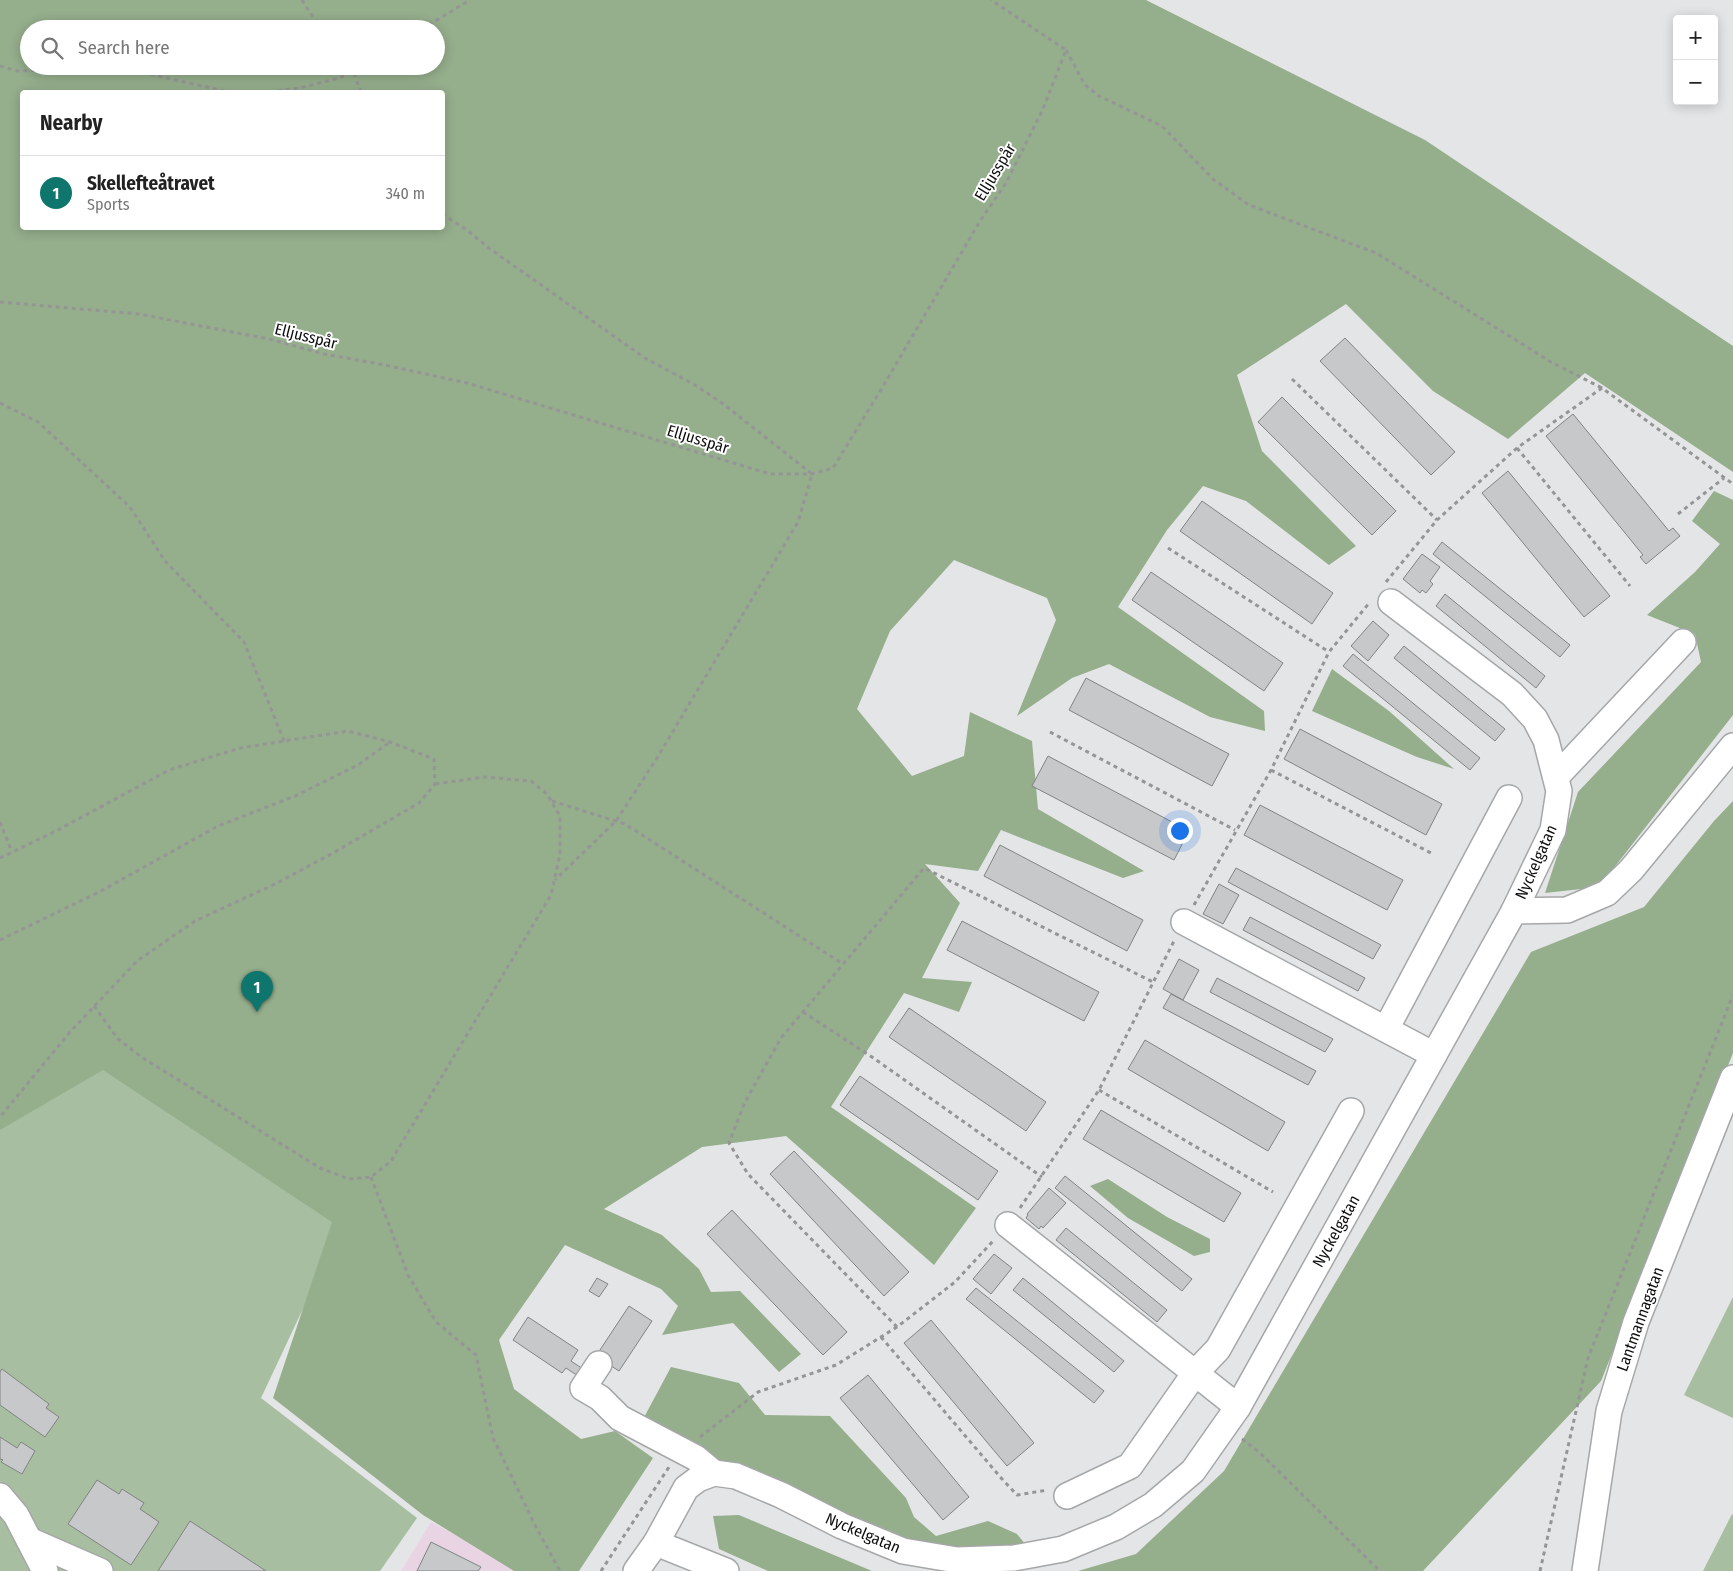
<!DOCTYPE html>
<meta charset="utf-8">
<style>
body{margin:0;font-family:"Fira Sans Condensed",sans-serif;background:#f6f6f6;color:#222}
.controls{position:absolute;right:15px;top:15px;display:grid;overflow:hidden;border-radius:5px;box-shadow:0 2px 12px #0003}
.controls button{width:45px;height:45px;display:grid;place-items:center;padding:0;border:0;border-bottom:1px solid #e0e0e0;background:#fff;color:#222;font:25px sans-serif}
.you{position:absolute;left:1179px;top:830px;width:18px;height:18px;margin:-12px;border:4px solid #fff;border-radius:50%;background:#1a73e8;box-shadow:0 0 0 8px #1a73e833}
.badge{display:grid;place-items:center;width:32px;height:32px;border-radius:50%;background:#0f766e;color:#fff;font-size:16px;font-weight:700}
.pin{position:absolute;translate:-50% -41px;filter:drop-shadow(0 1px 2px #0008)}
.pin::after{content:'';position:absolute;top:26px;width:18px;height:15px;background:inherit;clip-path:polygon(0 0,100% 0,50% 100%)}
.list{margin:0;padding:0;list-style:none}
h2{display:flex;justify-content:space-between;align-items:center;height:65px;margin:0;padding:0 20px;font-size:21px}
h2 small{font-size:16px;font-weight:400;color:#767676}
.list li{display:grid;grid-template-columns:32px 1fr auto;gap:15px;align-items:center;box-sizing:border-box;height:75px;padding:0 20px;border-top:1px solid #e0e0e0}
.list b{display:block;font-size:19px;white-space:nowrap}
.list p{margin:0;font-size:16px;white-space:nowrap;color:#767676}
.list em{font-size:16px;font-style:normal;color:#767676}
.icon{flex:none;width:28px;height:28px;fill:none;stroke:currentColor;stroke-width:2;stroke-linecap:round;stroke-linejoin:round}
.map{position:relative;flex:none;width:1733px;height:1571px;overflow:hidden}
.search{position:absolute;background:#fff;box-shadow:0 2px 12px #0003;left:20px;top:20px;width:425px;height:55px;display:flex;align-items:center;gap:12px;box-sizing:border-box;padding:0 18px;border-radius:28px;color:#767676;font-size:19px}
.panel{position:absolute;background:#fff;box-shadow:0 2px 12px #0003;left:20px;top:90px;width:425px;height:140px;border-radius:5px}
.map>svg:first-child{display:block}
</style>
<div class="map">
<svg width="1733" height="1571" viewBox="0 0 1733 1571">
<rect width="100%" height="100%" fill="#e4e5e6"/>
<path fill="#e9d4e3" d="M431 1522 523 1571H401Z"/>
<g fill="#a7bea0">
<path d="M0 819 347 1215 261 1398 417 1518 380 1571H0Z"/>
<path d="M1733 1297V1418L1684 1395Z"/>
<path d="M1732 1514 1733 1515V1571H1703Z"/>
</g>
<g fill="#95ae8c" fill-rule="evenodd">
<path d="M0 0H1146L1425 140 1733 346V472L1585 373 1508 439 1433 391 1346 304 1237 375 1262 451 1356 546 1329 565 1246 501 1203 486 1167 530 1118 607 1264 711 1265 731 1210 717 1109 664 1072 678 1017 716 1056 620 1047 598 954 560 890 631 857 709 912 776 964 756 970 712 1032 741 1038 809 1144 871 1123 878 1001 830 978 871 925 864 960 903 922 978 972 982 959 1012 904 993 831 1107 976 1208 934 1265 786 1136 702 1147 604 1209 662 1235 699 1269 711 1292 740 1291 801 1354 779 1372 733 1323 662 1335 678 1306 661 1289 565 1245 499 1340 514 1389 581 1439 615 1431 653 1458 579 1571H514L423 1515 273 1398 332 1222 103 1070 0 1130ZM29 29H436V66H29ZM22 92H442V228H22Z"/>
<path d="M1714 491 1733 500V715L1599 887 1545 893 1578 792 1701 662 1695 634 1647 615 1695 572 1720 544 1692 521Z"/>
<path d="M1332 669 1389 711 1454 769 1417 757 1312 711Z"/>
<path d="M1733 801V1053L1601 1381 1423 1571H1078L1136 1554 1224 1471 1531 952 1644 907 1714 821Z"/>
<path d="M1108 1179 1167 1217 1210 1239V1252L1194 1256 1128 1218 1090 1186Z"/>
<path d="M671 1367 739 1383 765 1415 830 1416 906 1498 914 1517 936 1536 988 1521 1017 1534 1030 1550 908 1547 811 1500 696 1450 641 1423Z"/>
<path d="M739 1515 872 1571H768L719 1549 713 1516Z"/>
</g>
<g fill="#c7c8c9" stroke="#828384">
<path d="M1345 338 1455 452 1431 475 1320 361Z"/>
<path d="M1282 397 1396 511 1372 535 1258 422Z"/>
<path d="M1573 414 1669 531 1673 528 1680 536 1646 564 1640 557 1643 555 1546 436Z"/>
<path d="M1508 471 1610 596 1584 617 1482 493Z"/>
<path d="M1202 501 1333 593 1312 624 1180 531Z"/>
<path d="M1442 542 1570 645 1560 657 1433 554Z"/>
<path d="M1422 554 1440 567 1430 581 1433 584 1426 593 1422 590 1420 593 1403 579Z"/>
<path d="M1151 572 1283 663 1264 691 1132 600Z"/>
<path d="M1445 594 1545 676 1536 688 1436 606Z"/>
<path d="M1373 621 1389 635 1368 661 1351 646Z"/>
<path d="M1404 646 1505 729 1495 741 1394 658Z"/>
<path d="M1353 654 1480 758 1470 770 1343 666Z"/>
<path d="M1086 678 1229 754 1212 786 1069 710Z"/>
<path d="M1300 729 1442 804 1426 835 1284 759Z"/>
<path d="M1048 756 1189 831 1174 860 1032 786Z"/>
<path d="M1260 805 1403 880 1387 910 1244 835Z"/>
<path d="M1000 845 1143 920 1127 951 984 876Z"/>
<path d="M1236 868 1381 945 1373 959 1228 882Z"/>
<path d="M1219 884 1239 895 1223 924 1203 914Z"/>
<path d="M1250 917 1365 978 1358 991 1243 930Z"/>
<path d="M962 921 1099 992 1084 1021 947 950Z"/>
<path d="M1179 959 1199 970 1183 1000 1163 989Z"/>
<path d="M1217 978 1333 1039 1325 1052 1210 992Z"/>
<path d="M1171 994 1316 1071 1308 1085 1163 1008Z"/>
<path d="M909 1008 1046 1102 1026 1131 889 1037Z"/>
<path d="M1145 1040 1285 1122 1268 1151 1128 1069Z"/>
<path d="M860 1076 998 1171 978 1200 840 1105Z"/>
<path d="M1101 1110 1241 1193 1224 1222 1083 1139Z"/>
<path d="M794 1151 909 1272 884 1296 770 1174Z"/>
<path d="M1065 1176 1192 1279 1182 1291 1055 1188Z"/>
<path d="M1049 1188 1066 1203 1043 1228 1041 1226 1039 1229 1026 1218 1028 1215 1027 1214Z"/>
<path d="M732 1210 847 1332 823 1355 707 1234Z"/>
<path d="M1066 1228 1167 1310 1157 1322 1056 1240Z"/>
<path d="M994 1254 1012 1268 991 1294 973 1279Z"/>
<path d="M597 1278 608 1284 599 1297 589 1291Z"/>
<path d="M1023 1278 1124 1361 1114 1372 1013 1290Z"/>
<path d="M976 1288 1104 1391 1094 1403 966 1299Z"/>
<path d="M629 1306 652 1321 619 1371 596 1356Z"/>
<path d="M528 1317 578 1350 571 1361 583 1369 578 1376 566 1368 562 1373 513 1340Z"/>
<path d="M931 1320 1034 1443 1007 1466 904 1343Z"/>
<path d="M2 1369 49 1404 46 1408 59 1417 45 1437 0 1405V1372Z"/>
<path d="M868 1375 969 1497 943 1520 840 1398Z"/>
<path d="M0 1437 17 1448 21 1442 35 1451 22 1474 1 1462 3 1460 0 1459Z"/>
<path d="M97 1480 119 1494 122 1489 144 1503 140 1509 159 1522 131 1565 68 1524Z"/>
<path d="M190 1521 266 1571H158Z"/>
<path d="M431 1542 481 1567 478 1571H417Z"/>
</g>
<g fill="none" stroke-linecap="round" stroke-linejoin="round">
<g stroke="#a6a7a8" stroke-width="28">
<g id="minor">
<path d="M1556 777 1683 642"/>
<path d="M1514 911 1567 910 1607 893 1631 870 1733 746"/>
<path d="M1184 922 1434 1055"/>
<path d="M1386 1029 1509 798"/>
<path d="M1008 1225 1238 1407"/>
<path d="M599 1364 583 1388 600 1398 620 1418 696 1458 714 1473"/>
<path d="M0 1496 16 1515 45 1571"/>
<path d="M1067 1496 1130 1466 1195 1373 1218 1349 1351 1111"/>
<path d="M29 1540 100 1571"/>
<path d="M656 1543 726 1571"/>
<path d="M636 1571 656 1543 686 1488 698 1479 714 1473 736 1476 781 1495 842 1526 903 1551 957 1560 1014 1558 1063 1549 1116 1527 1153 1505 1193 1471 1238 1407 1514 911 1553 830 1559 791 1546 740 1535 719 1512 694 1391 602"/>
<path d="M1585 1571 1609 1411 1636 1322 1733 1078"/>
</g>
</g>
<g stroke="#959596" stroke-width="3" stroke-dasharray="4 4" stroke-linecap="butt">
<path d="M302 0 309 11 322 29"/>
<path d="M422 29 470 0"/>
<path d="M1066 50 1085 85 1099 96 1162 126 1214 180 1249 205 1376 253 1551 362 1602 388"/>
<path d="M0 66 17 71 122 68 229 92"/>
<path d="M351 66 361 92"/>
<path d="M270 92 299 88 340 78 359 66"/>
<path d="M442 214 467 230 490 249 645 358 695 385 722 403 812 474 798 522 657 758 616 821 555 880"/>
<path d="M0 302 139 314 269 339 324 354 385 365 467 383 770 474H812L833 468 882 388 980 221 1006 183 1043 109 1066 50 991 0"/>
<path d="M1292 379 1437 520"/>
<path d="M0 403 38 422 130 507 165 561 244 642 284 741"/>
<path d="M1517 448 1630 586"/>
<path d="M1678 514 1724 478"/>
<path d="M1168 548 1329 652"/>
<path d="M1386 582 1437 520 1517 448 1602 388 1733 484"/>
<path d="M1050 732 1235 830"/>
<path d="M1271 770 1431 853"/>
<path d="M552 801 625 824 843 964"/>
<path d="M0 822 12 852"/>
<path d="M0 858 56 831 169 770 240 748 348 731 390 742 434 759 435 784 419 803 333 853 275 884 195 921 137 961 70 1032 0 1117"/>
<path d="M1194 905 1271 770 1329 652 1370 602"/>
<path d="M0 940 99 892 218 826 295 796 358 765 390 742"/>
<path d="M94 1006 118 1039 143 1058 320 1168 349 1179 371 1177 391 1161 551 895 560 854V816L547 794 531 781 484 777 435 784"/>
<path d="M803 1012 872 1057 1042 1177"/>
<path d="M1099 1090 1273 1192"/>
<path d="M371 1177 408 1275 436 1322 476 1355 493 1438 536 1527 560 1571"/>
<path d="M1020 1208 1099 1090 1174 941"/>
<path d="M897 1327 748 1174 729 1143 745 1102 781 1038 924 868 1153 982"/>
<path d="M881 1337 1002 1479 1017 1495 1048 1490"/>
<path d="M700 1437 758 1392 836 1365 897 1327 955 1282 994 1240"/>
<path d="M1242 1439 1259 1452 1380 1571"/>
<path d="M601 1571 669 1467"/>
<path d="M1540 1571 1588 1358 1733 995"/>
</g>
<use href="#minor" stroke="#fff" stroke-width="25"/>
</g>
<g text-anchor="middle" dominant-baseline="central" stroke-width="4" stroke-linejoin="round" paint-order="stroke">
<g font-size="16" fill="#0e0e0f" stroke="#fff">
<text transform="translate(995 172) rotate(-59)">Elljusspår</text>
<text transform="translate(306 336) rotate(14)">Elljusspår</text>
<text transform="translate(698 439) rotate(17)">Elljusspår</text>
<text transform="translate(1536 862) rotate(-66)">Nyckelgatan</text>
<text transform="translate(1336 1231) rotate(-61)">Nyckelgatan</text>
<text transform="translate(1640 1319) rotate(-70)">Lantmannagatan</text>
<text transform="translate(863 1533) rotate(23)">Nyckelgatan</text>
</g>
</g>
</svg>
<div class="controls">
<button>+</button>
<button>−</button>
</div>
<div class="you"></div>
<div class="pin badge" style="left:257px;top:1012px">1</div>
<div class="search"><svg class="icon" aria-label="search" viewBox="0 0 24 24"><circle cx="10" cy="10" r="6"/><path d="M15 15l6 6"/></svg>Search here</div>
<section class="panel">
<h2>Nearby<small></small></h2>
<ul class="list">
<li><span class="badge">1</span><div><b>Skellefteåtravet</b><p>Sports</p></div><em>340 m</em></li>
</ul>
</section>
</div>
